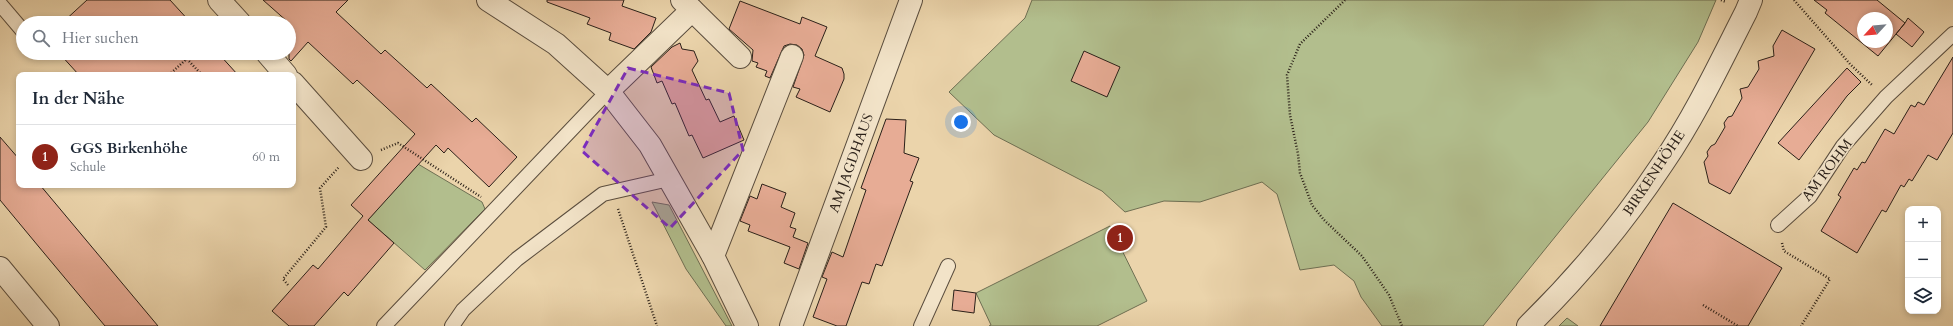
<!DOCTYPE html>
<html lang="de">
<meta charset="utf-8">
<style>
body{margin:0;font-family:Cardo,serif;background:#f6f6f7;color:#1f2937}
.controls{position:absolute;right:12px;bottom:12px;display:grid;overflow:hidden;border-radius:8px;box-shadow:0 2px 6px #0003}
.controls button{width:36px;height:36px;display:grid;place-items:center;padding:0;border:0;border-bottom:1px solid #e0e1e3;background:#fff;color:#1f2937;font:20px sans-serif}
.compass{position:absolute;left:1857px;top:12px;width:36px;height:36px;border-radius:50%;background:#fff;box-shadow:0 2px 6px #0003;rotate:244deg}
.you{position:absolute;left:961px;top:122px;width:14px;height:14px;margin:-10px;border:3px solid #fff;border-radius:50%;background:#1a73e8;box-shadow:0 0 0 6px #1a73e833}
.badge{display:grid;place-items:center;width:26px;height:26px;border-radius:50%;background:#8f2418;color:#fff;font-size:13px;font-weight:700}
.pin{position:absolute;translate:-50% -50%;border:2px solid #fff;box-shadow:0 1px 4px #0006}
.list{margin:0;padding:0;list-style:none}
h2{display:flex;justify-content:space-between;align-items:center;height:52px;margin:0;padding:0 16px;font-size:17px}
h2 small{font-size:13px;font-weight:400;color:#747a83}
.list li{display:grid;grid-template-columns:26px 1fr auto;gap:12px;align-items:center;box-sizing:border-box;height:64px;padding:0 16px;border-top:1px solid #e0e1e3}
.list b{display:block;font-size:15px;white-space:nowrap}
.list p{margin:0;font-size:13px;white-space:nowrap;color:#747a83}
.list em{font-size:13px;font-style:normal;color:#747a83}
.icon{flex:none;width:22px;height:22px;fill:none;stroke:currentColor;stroke-width:2;stroke-linecap:round;stroke-linejoin:round}
.map{position:relative;flex:none;width:1953px;height:326px;overflow:hidden}
.search{position:absolute;background:#fff;box-shadow:0 2px 6px #0003;left:16px;top:16px;width:280px;height:44px;display:flex;align-items:center;gap:10px;box-sizing:border-box;padding:0 14px;border-radius:22px;color:#747a83;font-size:15px}
.panel{position:absolute;background:#fff;box-shadow:0 2px 6px #0003;left:16px;top:72px;width:280px;height:116px;border-radius:8px}
.map>svg:first-child{display:block}
</style>
<div class="map">
<svg width="1953" height="326" viewBox="0 0 1953 326">
<rect width="100%" height="100%" fill="#ebd4ab"/>
<filter id="stains"><feTurbulence type="fractalNoise" baseFrequency=".005" numOctaves="4"/><feColorMatrix values="0 0 0 0 .2 0 0 0 0 .09 0 0 0 0 .02 0 0 0 .5 -.17"/></filter>
<radialGradient id="worn" r=".72"><stop offset=".6" stop-color="#630" stop-opacity="0"/><stop offset="1" stop-color="#630" stop-opacity=".3"/></radialGradient>
<g fill="#b2be8d" stroke="#6e6f53">
<path d="M1032 0H1716L1698 42 1648 122 1483 326H1382L1361 297 1354 281 1334 265 1300 270 1277 194 1262 182 1200 202 1164 201 1125 212 1102 191 994 135 949 92 1025 18Z"/>
<path d="M418 164 482 202 485 209 425 270 368 220Z"/>
<path d="M652 202 669 205 732 326H726L686 269Z"/>
<path d="M1110 226 1147 301 1097 326H989L991 325 976 293Z"/>
<path d="M1567 318 1578 326H1559Z"/>
</g>
<g fill="#e7ac95" stroke="#2a2019" fill-rule="evenodd">
<path d="M87 0H170L191 23H62Z"/>
<path d="M263 0H348L336 12 381 54 385 50 427 88 431 84 472 122 476 118 517 157 489 187 448 148 444 153 436 145 368 220 394 243 348 296 344 292 314 326H289L272 311 313 265 318 269 363 216 351 205 415 134 357 80 353 84 308 42 291 61 289 59V23Z"/>
<path d="M547 0H624L622 6 656 18 651 32 634 49 609 40 611 33 587 24 590 18 547 2Z"/>
<path d="M1814 0H1877L1905 23 1908 18 1924 32 1912 47 1896 34 1905 23 1878 56 1825 13 1827 10ZM1863 18H1887V42H1863Z"/>
<path d="M740 1 800 24 802 17 827 27 815 56 842 68 844 74V79L830 112 796 97 800 89 793 87 804 55 802 49 797 45 790 44 784 46 770 78 765 76 767 71 756 67 758 63 752 61 753 50 729 29Z"/>
<path d="M1782 30 1815 49 1730 194 1709 183 1704 162 1708 156 1707 152 1711 146 1715 144 1725 127 1724 123 1728 117 1732 116 1742 98 1740 89 1748 87 1759 69 1758 61 1774 56 1773 46Z"/>
<path d="M680 43 682 49 694 51 698 61 692 70 706 100 709 99 720 122 734 116 744 140 703 158 692 135 689 136 675 103 672 104 662 81 657 83 651 67 672 47Z"/>
<path d="M1084 51 1120 67 1107 97 1071 81Z"/>
<path d="M59 53H218L238 75H79Z"/>
<path d="M1953 57V133L1937 160 1928 155 1912 181 1909 179 1904 187 1901 185 1886 212 1882 210 1857 253 1821 231 1841 197 1838 195 1854 168 1857 170 1862 162 1865 163 1885 129 1894 134 1911 105 1915 107 1918 102 1924 105Z"/>
<path d="M1847 68 1861 82 1847 96 1799 160 1778 143Z"/>
<path d="M886 119 906 120 904 153 919 158 910 181 913 182 882 266 876 264 869 284 862 282 846 326H837L813 317 827 279 822 277 832 252 843 257 866 190 861 188Z"/>
<path d="M0 137 19 159V185H40L158 326H105L39 247 0 200Z"/>
<path d="M762 184 786 193 781 207 795 213 790 227 796 229 793 237 808 243 799 269 784 263 790 247 748 231 750 225 740 221 750 196 757 199Z"/>
<path d="M1673 203 1782 268 1748 326H1600Z"/>
<path d="M954 290 976 293 974 313 952 310Z"/>
</g>
<g fill="none" stroke-linecap="round" stroke-linejoin="round">
<g stroke="#5a4d3e" stroke-width="16">
<g id="lane">
<path d="M0 4 23 31"/>
<path d="M1778 225 1810 196 1843 146 1886 97 1953 34"/>
<path d="M384 326 608 91"/>
<path d="M452 326 463 310 517 259 603 194 669 179"/>
<path d="M921 326 948 266"/>
</g>
</g>
<g stroke="#5a4d3e" stroke-width="24">
<g id="street">
<path d="M219 0 240 23"/>
<path d="M488 0 556 44 608 91 650 145 713 256 747 326"/>
<path d="M682 0 740 57"/>
<path d="M267 53 286 75"/>
<path d="M293 83 361 159"/>
<path d="M608 91 692 10"/>
<path d="M713 256 792 56"/>
<path d="M0 268 48 326"/>
<path d="M791 326 911 0"/>
<path d="M1528 326C1578 277 1624 222 1663 163 1695 116 1720 63 1746 12L1751 0"/>
</g>
</g>
<g stroke="#2a2019" stroke-width="2.5" stroke-dasharray="1 2" stroke-linecap="butt">
<path d="M1345 0 1300 44 1287 75 1290 115 1298 154 1300 173 1312 205 1324 220 1362 256 1389 295 1402 326"/>
<path d="M1721 0 1726 2"/>
<path d="M1794 0 1850 64 1872 85"/>
<path d="M187 59 201 74"/>
<path d="M169 75 193 53"/>
<path d="M381 150 398 143 481 197"/>
<path d="M618 209 657 326"/>
<path d="M1782 243 1784 251 1830 279 1801 326"/>
<path d="M288 285 283 279 326 227 320 188 339 167"/>
<path d="M1703 305 1738 326"/>
</g>
<use href="#lane" stroke="#f2e3c8" stroke-width="14"/>
<use href="#street" stroke="#f2e3c8" stroke-width="22"/>
</g>
<path fill="#7b2cbf" fill-opacity="0.2" stroke="#7b2cbf" stroke-width="3" stroke-dasharray="8 5" stroke-linejoin="round" d="M628 68 729 93 743 150 670 228 582 151Z"/>
<g text-anchor="middle" dominant-baseline="central" stroke-width="3.5" stroke-linejoin="round" paint-order="stroke">
<g font-size="14" fill="#2a2019" stroke="#f2e3c8">
<text transform="translate(851 163) rotate(-70)">AM JAGDHAUS</text>
<text transform="translate(1827 170) rotate(-53)">AM ROHM</text>
<text transform="translate(1654 173) rotate(-56)">BIRKENHÖHE</text>
</g>
</g>
<rect width="100%" height="100%" filter="url(#stains)"/>
<rect width="100%" height="100%" fill="url(#worn)"/>
</svg>
<div class="controls">
<button>+</button>
<button>−</button>
<button><svg class="icon" aria-label="layers" viewBox="0 0 24 24"><path d="M12 4l9 5-9 5-9-5zM3 14l9 5 9-5"/></svg></button>
</div>
<svg class="compass" viewBox="-18 -18 36 36"><path d="M0-13l5 13h-10z" fill="#e53935"/><path d="M0 13l5-13h-10z" fill="#747a83"/></svg>
<div class="you"></div>
<div class="pin badge" style="left:1120px;top:238px">1</div>
<div class="search"><svg class="icon" aria-label="search" viewBox="0 0 24 24"><circle cx="10" cy="10" r="6"/><path d="M15 15l6 6"/></svg>Hier suchen</div>
<section class="panel">
<h2>In der Nähe<small></small></h2>
<ul class="list">
<li><span class="badge">1</span><div><b>GGS Birkenhöhe</b><p>Schule</p></div><em>60 m</em></li>
</ul>
</section>
</div>
